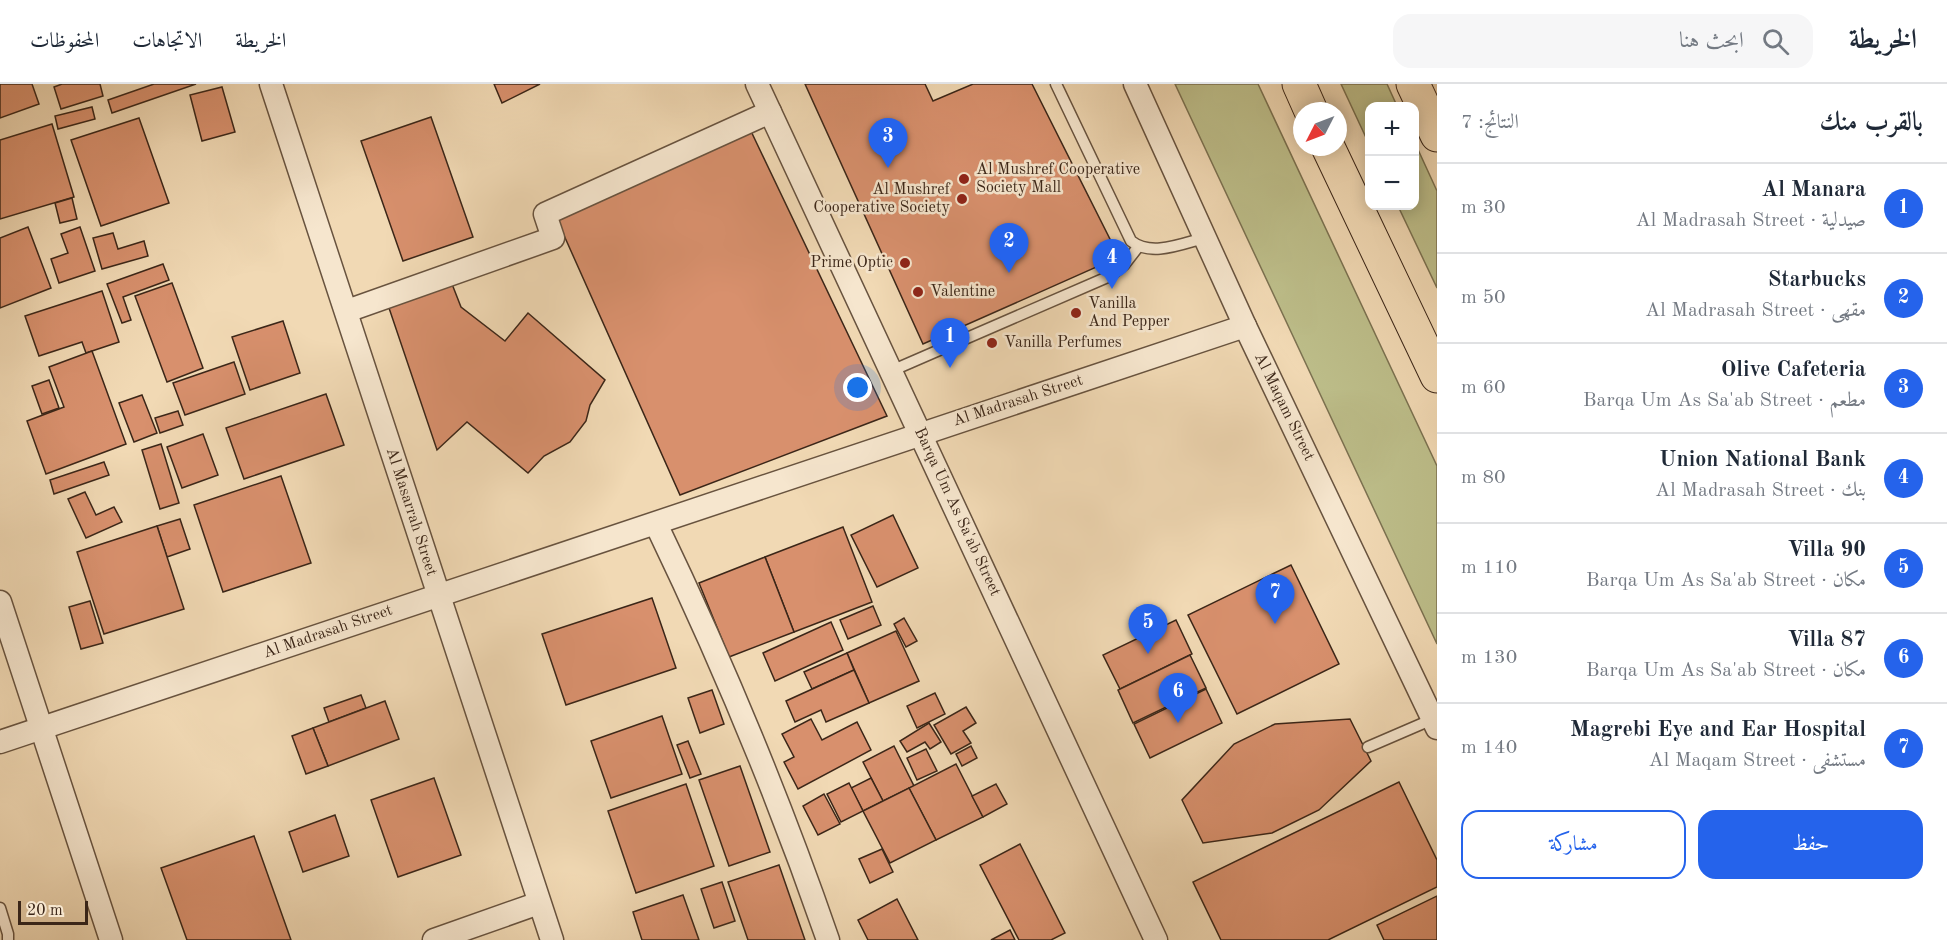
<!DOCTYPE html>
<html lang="ar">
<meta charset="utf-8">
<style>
body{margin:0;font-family:"Old Standard TT",Amiri,serif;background:#f6f6f7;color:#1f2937;direction:rtl}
.controls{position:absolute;right:18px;top:18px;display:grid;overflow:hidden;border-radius:12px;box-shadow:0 3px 15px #0003}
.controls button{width:54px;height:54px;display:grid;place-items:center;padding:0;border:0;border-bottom:2px solid #e0e1e3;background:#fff;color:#1f2937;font:30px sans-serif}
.compass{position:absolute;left:1293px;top:18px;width:54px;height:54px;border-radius:50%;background:#fff;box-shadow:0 3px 15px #0003;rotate:228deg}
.scale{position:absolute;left:18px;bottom:15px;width:70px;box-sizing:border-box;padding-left:6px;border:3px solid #3b2618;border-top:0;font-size:16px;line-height:21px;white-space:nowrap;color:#3b2618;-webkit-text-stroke:4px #f6e6ce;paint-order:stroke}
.you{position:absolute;left:858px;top:304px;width:21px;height:21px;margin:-15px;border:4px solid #fff;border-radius:50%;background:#1a73e8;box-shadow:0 0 0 9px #1a73e833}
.badge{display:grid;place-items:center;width:39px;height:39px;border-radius:50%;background:#2563eb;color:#fff;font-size:20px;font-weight:700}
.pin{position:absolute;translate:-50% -50px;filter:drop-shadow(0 2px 3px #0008)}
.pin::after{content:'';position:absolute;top:32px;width:21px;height:18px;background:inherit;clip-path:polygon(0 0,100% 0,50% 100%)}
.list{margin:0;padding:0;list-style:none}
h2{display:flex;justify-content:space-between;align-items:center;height:78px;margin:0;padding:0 24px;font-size:26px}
h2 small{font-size:20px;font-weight:400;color:#747a83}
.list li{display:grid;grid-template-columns:39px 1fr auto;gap:18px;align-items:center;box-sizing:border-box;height:90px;padding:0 24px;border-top:2px solid #e0e1e3}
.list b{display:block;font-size:22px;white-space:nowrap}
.list p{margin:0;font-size:20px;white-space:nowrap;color:#747a83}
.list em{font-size:20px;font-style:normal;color:#747a83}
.actions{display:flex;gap:12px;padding:18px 24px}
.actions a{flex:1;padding:14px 0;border:2px solid #2563eb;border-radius:18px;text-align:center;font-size:21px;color:#2563eb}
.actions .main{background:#2563eb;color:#fff}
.icon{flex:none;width:33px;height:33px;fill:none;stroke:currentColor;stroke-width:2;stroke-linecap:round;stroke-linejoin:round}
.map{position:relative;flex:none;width:1437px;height:856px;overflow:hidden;direction:ltr}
header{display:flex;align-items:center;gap:36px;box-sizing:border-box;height:84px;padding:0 30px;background:#fff;border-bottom:2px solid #e0e1e3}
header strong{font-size:28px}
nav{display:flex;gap:33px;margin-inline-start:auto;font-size:21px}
.search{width:420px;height:54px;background:#f6f6f7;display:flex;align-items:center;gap:15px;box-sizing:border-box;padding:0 21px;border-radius:18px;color:#747a83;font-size:22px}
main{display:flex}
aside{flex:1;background:#fff}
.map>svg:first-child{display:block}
</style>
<header>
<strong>الخريطة</strong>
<div class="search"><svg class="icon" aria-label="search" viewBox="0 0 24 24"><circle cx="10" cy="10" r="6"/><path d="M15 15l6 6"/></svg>ابحث هنا</div>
<nav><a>الخريطة</a><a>الاتجاهات</a><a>المحفوظات</a></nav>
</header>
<main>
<aside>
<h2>بالقرب منك<small>النتائج: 7</small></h2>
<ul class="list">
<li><span class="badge">1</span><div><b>Al Manara</b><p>صيدلية · Al Madrasah Street</p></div><em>30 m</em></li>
<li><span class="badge">2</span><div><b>Starbucks</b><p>مقهى · Al Madrasah Street</p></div><em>50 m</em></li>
<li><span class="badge">3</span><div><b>Olive Cafeteria</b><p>مطعم · Barqa Um As Sa'ab Street</p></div><em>60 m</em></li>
<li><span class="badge">4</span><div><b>Union National Bank</b><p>بنك · Al Madrasah Street</p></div><em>80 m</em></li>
<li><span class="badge">5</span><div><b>Villa 90</b><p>مكان · Barqa Um As Sa'ab Street</p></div><em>110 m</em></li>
<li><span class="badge">6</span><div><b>Villa 87</b><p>مكان · Barqa Um As Sa'ab Street</p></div><em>130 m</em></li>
<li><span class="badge">7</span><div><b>Magrebi Eye and Ear Hospital</b><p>مستشفى · Al Maqam Street</p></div><em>140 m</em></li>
</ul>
<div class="actions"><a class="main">حفظ</a><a>مشاركة</a></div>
</aside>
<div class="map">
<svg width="1437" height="856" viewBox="0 0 1437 856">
<rect width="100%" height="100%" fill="#f1d9b4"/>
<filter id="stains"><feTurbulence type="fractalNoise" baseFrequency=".00333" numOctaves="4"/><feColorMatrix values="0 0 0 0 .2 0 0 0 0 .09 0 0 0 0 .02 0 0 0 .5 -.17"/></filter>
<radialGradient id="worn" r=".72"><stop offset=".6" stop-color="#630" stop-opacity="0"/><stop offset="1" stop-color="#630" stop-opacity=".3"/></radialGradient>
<g fill="#bdbe8a" stroke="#7c7251" stroke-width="1.5">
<path d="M1175 0H1258L1437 382V560Z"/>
<path d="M1341 0H1387L1397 22H1370L1369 60Z"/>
<path d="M1415 59 1437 107V204L1398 122H1414Z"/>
</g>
<g fill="#d8906d" stroke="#3b2618" stroke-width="1.5">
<path d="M0 0H32L39 20 0 34Z"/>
<path d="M62 0H100L103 12 61 25 54 3Z"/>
<path d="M154 0H196L112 29 108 16Z"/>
<path d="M494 0H540L502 19Z"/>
<path d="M805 0H925L933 17 973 0H1032L1119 173 923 260Z"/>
<path d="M222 3 235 48 202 57 190 11Z"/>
<path d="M92 23 95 35 58 45 55 32Z"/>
<path d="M431 33 473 153 403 177 361 57Z"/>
<path d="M139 34 169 119 101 142 71 56Z"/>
<path d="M52 40 74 113 0 135V56Z"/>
<path d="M749 43 887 332 680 411 554 129Z"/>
<path d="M72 114 77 135 60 139 55 119Z"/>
<path d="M28 143 51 204 0 224V154Z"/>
<path d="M80 143 95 187 59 199 51 175 68 169 61 150Z"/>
<path d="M113 149 118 165 144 157 148 172 102 185 93 154Z"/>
<path d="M163 180 169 196 123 213 131 236 122 239 107 200Z"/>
<path d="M172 199 203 284 167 298 135 212Z"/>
<path d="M452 200 461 223 505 257 528 229 605 296 590 321 586 337 570 358 544 372 528 389 467 338 437 366 388 221Z"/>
<path d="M102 207 119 258 86 269 82 258 39 272 25 232Z"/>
<path d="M283 237 300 289 250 306 232 253Z"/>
<path d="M92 267 126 360 46 390 27 337 64 323 49 283Z"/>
<path d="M234 278 245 310 185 331 173 299Z"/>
<path d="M49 296 59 324 42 330 32 302Z"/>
<path d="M326 310 344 361 244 395 226 344Z"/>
<path d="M142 311 157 349 134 358 119 319Z"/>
<path d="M178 327 183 341 160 349 155 334Z"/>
<path d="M203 350 218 391 182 404 167 363Z"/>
<path d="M161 360 179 419 160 425 142 366Z"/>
<path d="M104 378 109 391 54 410 50 396Z"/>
<path d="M281 392 311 479 223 508 194 421Z"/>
<path d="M85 408 96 431 114 423 122 438 86 454 68 415Z"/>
<path d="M893 431 918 484 877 503 851 451Z"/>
<path d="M180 435 190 465 167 473 157 442Z"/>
<path d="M157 442 184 525 104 550 77 468Z"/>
<path d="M843 443 872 518 794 548 765 473Z"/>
<path d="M765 473 794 548 729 573 699 499Z"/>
<path d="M1291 481 1339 580 1237 630 1188 531Z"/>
<path d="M652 514 676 584 566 621 542 550Z"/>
<path d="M90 517 103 559 81 565 69 523Z"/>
<path d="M873 522 881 541 848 555 840 536Z"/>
<path d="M904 534 917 557 906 563 894 540Z"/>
<path d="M1176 536 1192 570 1120 605 1103 571Z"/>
<path d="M831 538 843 566 775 597 763 569Z"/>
<path d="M896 547 919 597 869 619 847 569Z"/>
<path d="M847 569 854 586 812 605 804 588Z"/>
<path d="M1190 571 1206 604 1133 639 1118 606Z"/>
<path d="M854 586 869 619 826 638 821 626 795 638 786 617Z"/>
<path d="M1206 605 1222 639 1150 674 1134 640Z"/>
<path d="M712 606 724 640 700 649 688 614Z"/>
<path d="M935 609 945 630 917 644 907 622Z"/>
<path d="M361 611 366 624 329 638 324 624Z"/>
<path d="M385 617 399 655 328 682 313 644Z"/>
<path d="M966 623 976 639 963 647 971 659 951 670 934 641Z"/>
<path d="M662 632 682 690 611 714 591 657Z"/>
<path d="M811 635 822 656 857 638 871 666 798 705 784 678 794 673 782 650Z"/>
<path d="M1350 635 1371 677 1319 726 1272 749 1203 759 1182 716 1234 660 1275 640Z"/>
<path d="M929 639 941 658 930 665 925 658 907 668 900 657Z"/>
<path d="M313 644 328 682 306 690 292 652Z"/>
<path d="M688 657 701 690 690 694 677 661Z"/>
<path d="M894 662 914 702 883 717 863 678Z"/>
<path d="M971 662 977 674 962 682 956 670Z"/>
<path d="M926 665 937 687 917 696 907 674Z"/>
<path d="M956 680 983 733 936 756 909 704Z"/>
<path d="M740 682 770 768 729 782 699 696Z"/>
<path d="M434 694 461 771 398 793 371 716Z"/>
<path d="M871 694 883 717 863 727 851 704Z"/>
<path d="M1399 698 1437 776V803L1328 856H1221L1193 798Z"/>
<path d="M849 699 863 727 841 738 827 710Z"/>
<path d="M686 700 714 782 636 809 608 727Z"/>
<path d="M996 700 1007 720 983 733 972 712Z"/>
<path d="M909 704 936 756 890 779 863 727Z"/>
<path d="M824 710 840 740 818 751 803 722Z"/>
<path d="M335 731 349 772 303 788 289 748Z"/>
<path d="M254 752 291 856H187L161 784Z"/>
<path d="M1020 760 1065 849 1051 856H1019L980 781Z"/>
<path d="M882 765 893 788 870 799 859 775Z"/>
<path d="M779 781 805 856H748L728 798Z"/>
<path d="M722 798 735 837 714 844 701 805Z"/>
<path d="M683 811 699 856H642L633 828Z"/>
<path d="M1437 812V856H1384L1377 841Z"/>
<path d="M897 815 918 856H868L858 836Z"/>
<path d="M1010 846 1015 856H991Z"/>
</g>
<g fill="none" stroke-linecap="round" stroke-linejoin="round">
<g stroke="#68533f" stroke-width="13">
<g id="lane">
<path d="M1056 0 1131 157C1151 173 1181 160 1204 154"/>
<path d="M891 287 1110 192 1124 181 1138 163"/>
<path d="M1368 663 1433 635"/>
<path d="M0 824 8 850V856"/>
</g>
</g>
<g stroke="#68533f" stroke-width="25">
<g id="street">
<path d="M271 0 552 856"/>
<path d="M757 0 1156 856"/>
<path d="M1135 0 1245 242 1437 644"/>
<path d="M347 227 553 154 545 130 770 28"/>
<path d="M656 440C721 575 779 714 828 856"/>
<path d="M0 518 111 856"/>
<path d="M0 658 1245 242"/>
<path d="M434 856 539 819"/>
</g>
</g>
<g stroke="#3b2618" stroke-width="35">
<g id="highway">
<path d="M1299 0 1311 27"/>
<path d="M1413 0 1437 51"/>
<path d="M1328 63 1437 292"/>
</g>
</g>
<use href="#lane" stroke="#f6e6ce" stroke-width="10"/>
<use href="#street" stroke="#f6e6ce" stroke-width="22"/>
<use href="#highway" stroke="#f1d9b4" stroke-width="33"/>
</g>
<g fill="#8f2418" stroke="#f6e6ce" stroke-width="2">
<circle cx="964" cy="95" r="6"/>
<circle cx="962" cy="115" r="6"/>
<circle cx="905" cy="179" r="6"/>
<circle cx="918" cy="208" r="6"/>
<circle cx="1076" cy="229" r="6"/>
<circle cx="992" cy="259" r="6"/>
</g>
<g text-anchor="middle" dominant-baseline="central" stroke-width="5" stroke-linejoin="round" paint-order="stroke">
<g font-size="16" fill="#3b2618" stroke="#f6e6ce" text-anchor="start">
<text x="976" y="86">Al Mushref Cooperative<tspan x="976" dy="18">Society Mall</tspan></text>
<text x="950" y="106" text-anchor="end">Al Mushref<tspan x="950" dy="18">Cooperative Society</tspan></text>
<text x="893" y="179" text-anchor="end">Prime Optic</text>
<text x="930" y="208">Valentine</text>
<text x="1088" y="220">Vanilla<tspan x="1088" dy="18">And Pepper</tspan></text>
<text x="1004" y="259">Vanilla Perfumes</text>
</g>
<g font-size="16" fill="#3b2618" stroke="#f6e6ce">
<text transform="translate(1018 317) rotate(-18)">Al Madrasah Street</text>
<text transform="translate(1284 323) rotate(64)">Al Maqam Street</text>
<text transform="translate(411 428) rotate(72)">Al Masarrah Street</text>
<text transform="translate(957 428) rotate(65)">Barqa Um As Sa'ab Street</text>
<text transform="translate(328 548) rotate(-19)">Al Madrasah Street</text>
</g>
</g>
<rect width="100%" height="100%" filter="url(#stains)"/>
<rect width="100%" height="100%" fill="url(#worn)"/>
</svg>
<div class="controls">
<button>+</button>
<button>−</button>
</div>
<svg class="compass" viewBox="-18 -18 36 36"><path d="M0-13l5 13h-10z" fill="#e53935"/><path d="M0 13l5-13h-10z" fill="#747a83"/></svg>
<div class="scale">20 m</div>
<div class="you"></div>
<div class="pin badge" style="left:950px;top:284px">1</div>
<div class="pin badge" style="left:1009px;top:189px">2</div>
<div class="pin badge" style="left:888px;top:84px">3</div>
<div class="pin badge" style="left:1112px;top:205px">4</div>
<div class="pin badge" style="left:1148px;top:570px">5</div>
<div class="pin badge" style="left:1178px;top:639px">6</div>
<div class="pin badge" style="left:1275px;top:540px">7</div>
</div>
</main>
